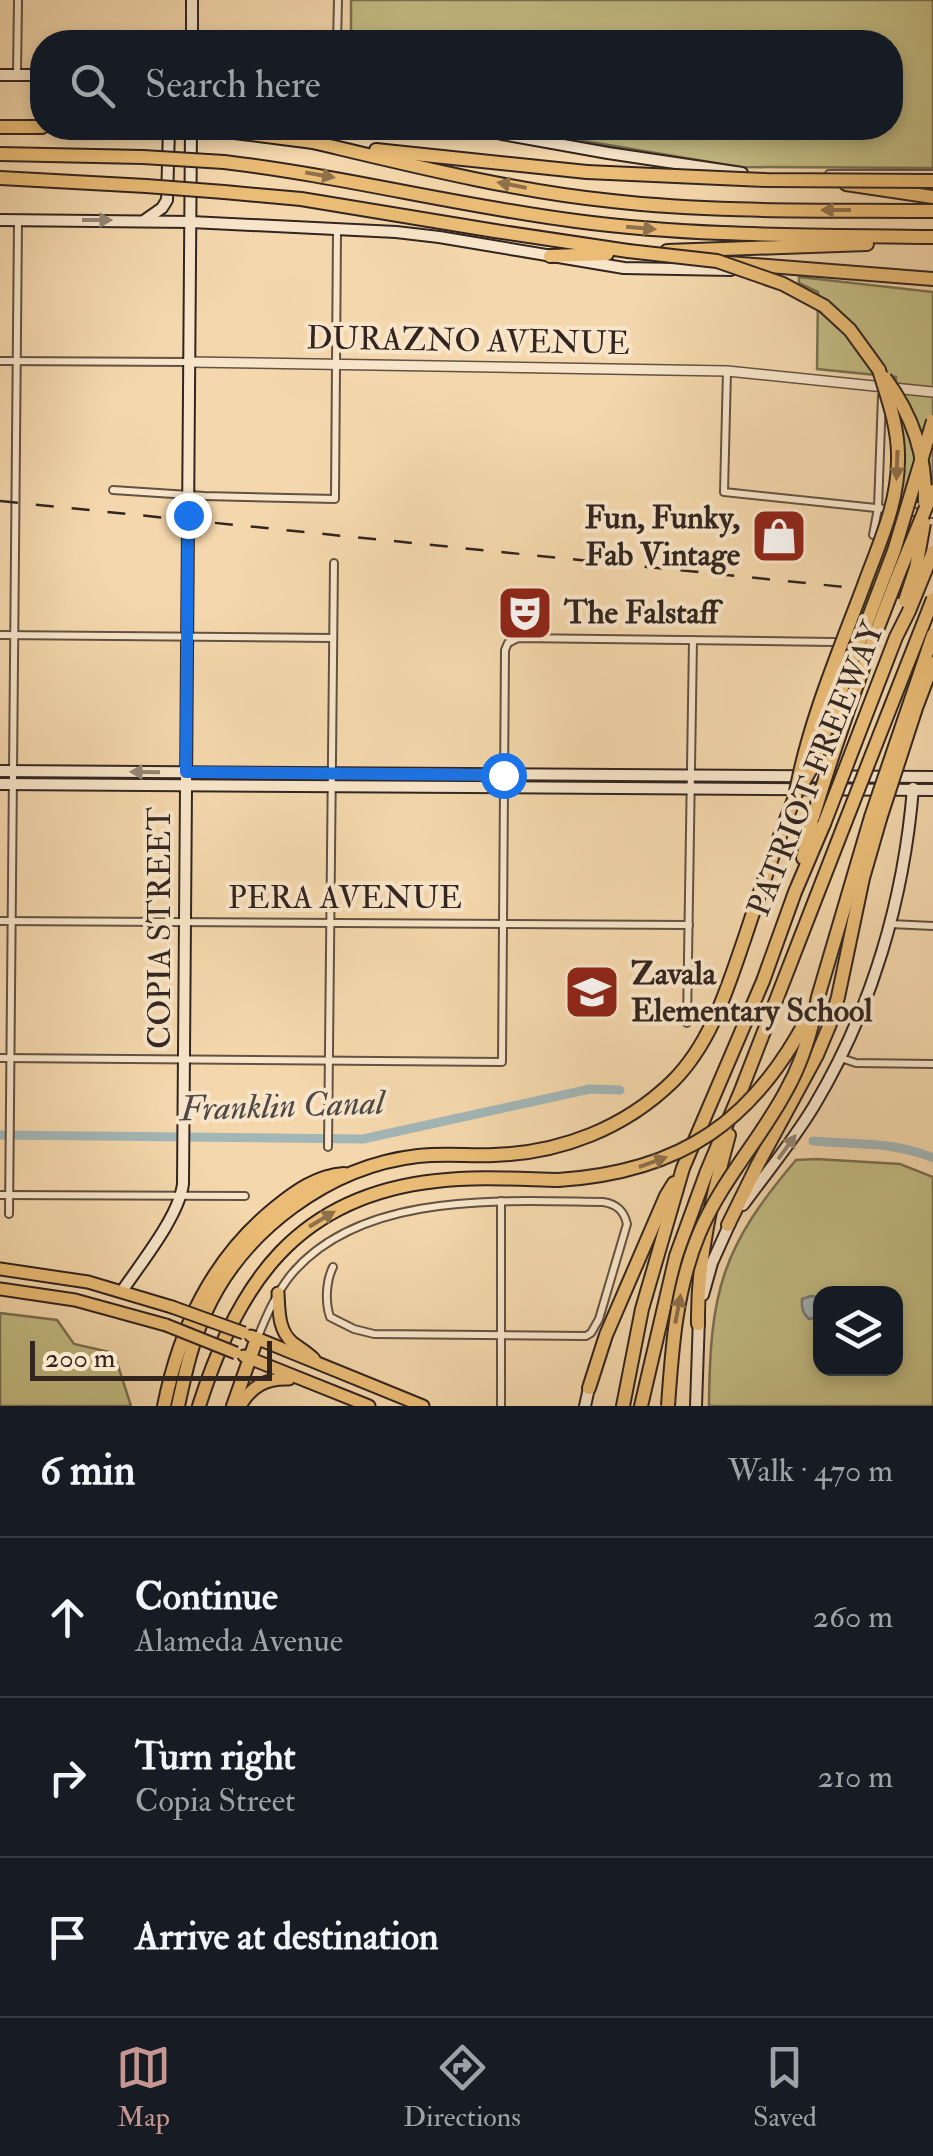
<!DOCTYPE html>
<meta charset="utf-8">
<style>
body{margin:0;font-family:"IM FELL Double Pica",serif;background:#242831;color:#f1f3f6}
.controls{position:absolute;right:30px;bottom:30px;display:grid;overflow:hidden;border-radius:20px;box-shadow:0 5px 15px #0003}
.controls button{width:90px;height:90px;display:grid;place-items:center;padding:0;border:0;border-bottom:2px solid #363941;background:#171b24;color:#f1f3f6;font:50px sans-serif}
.scale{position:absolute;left:30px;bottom:25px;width:242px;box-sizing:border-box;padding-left:10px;border:5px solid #322520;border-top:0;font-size:28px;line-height:35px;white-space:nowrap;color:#322520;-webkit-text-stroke:8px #f8e5c9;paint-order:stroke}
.stop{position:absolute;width:30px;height:30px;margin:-22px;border:8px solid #1a73e8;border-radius:50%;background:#fff}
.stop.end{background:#1a73e8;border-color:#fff;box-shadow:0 2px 10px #0008}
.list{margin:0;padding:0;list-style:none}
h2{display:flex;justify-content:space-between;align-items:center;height:130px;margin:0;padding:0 40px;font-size:42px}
h2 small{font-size:32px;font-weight:400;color:#9ea1a6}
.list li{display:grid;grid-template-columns:65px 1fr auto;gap:30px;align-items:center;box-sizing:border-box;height:160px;padding:0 40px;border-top:2px solid #363941}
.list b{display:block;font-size:38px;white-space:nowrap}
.list p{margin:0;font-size:32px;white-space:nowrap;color:#9ea1a6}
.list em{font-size:32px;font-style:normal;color:#9ea1a6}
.icon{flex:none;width:55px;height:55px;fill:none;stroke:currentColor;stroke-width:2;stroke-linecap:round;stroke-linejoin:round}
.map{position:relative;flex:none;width:933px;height:1406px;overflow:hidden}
.search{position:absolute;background:#171b24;box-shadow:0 5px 15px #0003;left:30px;right:30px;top:30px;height:110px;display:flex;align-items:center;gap:25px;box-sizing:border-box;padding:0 35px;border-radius:40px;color:#9ea1a6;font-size:38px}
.sheet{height:610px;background:#171b24}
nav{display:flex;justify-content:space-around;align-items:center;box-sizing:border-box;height:140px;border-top:2px solid #363941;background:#171b24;font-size:28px;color:#9ea1a6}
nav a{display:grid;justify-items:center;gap:5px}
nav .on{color:#c59692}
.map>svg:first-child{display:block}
</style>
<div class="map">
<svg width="933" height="1406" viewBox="0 0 933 1406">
<rect width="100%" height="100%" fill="#f4d7ac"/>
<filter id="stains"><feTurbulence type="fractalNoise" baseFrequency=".002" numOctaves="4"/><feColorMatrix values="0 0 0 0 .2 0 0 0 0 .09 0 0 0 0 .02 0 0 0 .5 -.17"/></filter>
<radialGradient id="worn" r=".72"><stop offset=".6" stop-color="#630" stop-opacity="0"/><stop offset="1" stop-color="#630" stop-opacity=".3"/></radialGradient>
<g fill="#c3bc84" stroke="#7a7052" stroke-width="2.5" fill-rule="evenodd">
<path d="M351 0H933V168L739 167 561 137V128H890V42H351Z"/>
<path d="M799 277 933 292V504L891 499 896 377 817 369 818 292 799 283Z"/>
<path d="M816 1159 900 1164 933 1177V1406H709C710 1292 721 1248 796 1160ZM820 1294H896V1368H820Z"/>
<path d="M0 1313 57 1320 74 1344 114 1353 131 1406H0Z"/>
</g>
<path fill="#a2b6b6" stroke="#757c7a" stroke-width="2.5" d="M811 1296 820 1297V1328L815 1324 814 1318 809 1319C803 1314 801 1307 802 1299Z"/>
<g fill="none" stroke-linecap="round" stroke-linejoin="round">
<g stroke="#a2b6b6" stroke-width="9">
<path d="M0 1135 363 1139 590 1089 620 1090"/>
<path d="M813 1141C853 1145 895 1141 933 1158"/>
</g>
<g stroke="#625243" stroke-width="10">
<g id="minor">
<path d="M337 42 338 0"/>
<path d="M17 74 18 0"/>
<path d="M829 174H933"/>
<path d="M0 361 189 362"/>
<path d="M727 371 724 492 933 514"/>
<path d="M113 490 204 496 335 499 337 230"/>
<path d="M873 535 878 508 882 396"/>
<path d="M0 635 333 638"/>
<path d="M0 921 689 925"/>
<path d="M890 924 933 926"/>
<path d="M687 1023 693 640"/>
<path d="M0 1058 502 1062 505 650 508 643 518 638 834 642"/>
<path d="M841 1058 856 1063 933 1064"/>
<path d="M328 1147 334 563"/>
<path d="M0 1195 245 1196"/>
<path d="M501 1201V1406"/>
<path d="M9 1214 18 221"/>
<path d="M258 1337C266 1316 276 1294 290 1276 360 1190 504 1201 603 1202 617 1204 624 1211 627 1224L599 1319 591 1333 586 1336 374 1334 354 1329 330 1317C325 1302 326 1281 333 1267"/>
</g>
</g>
<g stroke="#625243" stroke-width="12">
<path id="tertiary" d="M189 362 727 371 933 392"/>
</g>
<g stroke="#322520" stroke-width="14">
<g id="secondary">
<path d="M192 42V0"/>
<path d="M0 75H42"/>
<path d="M476 128 502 134 608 153 742 173"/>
<path d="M0 220 191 222 396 232 439 237 624 268 731 270"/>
<path d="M145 220 162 208 167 200 169 128"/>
<path d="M0 771 933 777"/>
<path d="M0 784 933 790"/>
<path d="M743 1205C767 1172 793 1141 814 1106 872 1009 904 899 913 788"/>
<path d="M122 1291C141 1263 179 1216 183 1184L191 128"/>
<path d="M703 1295 712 1263 730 1223"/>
<path d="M585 1406 589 1388"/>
<path d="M696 1406 699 1317"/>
</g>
</g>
<g stroke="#322520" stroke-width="15">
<g id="primary">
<path d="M0 1269 88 1282 172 1307"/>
<path d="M0 1289 75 1300 166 1325"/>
<path d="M278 1293C279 1310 278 1331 293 1343 301 1349 307 1352 314 1359"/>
<path d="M251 1336 423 1406"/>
<path d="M244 1356 369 1406"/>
<path d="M240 1406C252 1386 266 1378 289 1379"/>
</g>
</g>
<g stroke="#322520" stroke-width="16">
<g id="motorway">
<path d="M0 127H42"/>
<path d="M226 131 321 143"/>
<path d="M313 142C410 165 513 191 612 201 719 213 826 210 933 211"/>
<path d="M376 150 587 172"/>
<path d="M0 154 143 157"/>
<path d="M224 162C342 176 458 206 576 221 695 237 814 235 933 237"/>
<path d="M0 178 146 186"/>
<path d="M846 184 933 197"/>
<path d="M224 192 301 199 495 231 628 251"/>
<path d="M667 251 867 244"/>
<path d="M550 256 607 254"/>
<path d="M729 263 933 279"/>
<path d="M824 306 850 330 879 370"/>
<path d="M803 858 813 817"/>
<path d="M818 997 871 817"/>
<path d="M728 1225 758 1164 817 1055 830 1024 838 997 863 878 880 819"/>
<path d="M698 1324C697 1259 712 1197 729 1135"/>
<path d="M589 1388 606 1335 666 1196 674 1183"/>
<path d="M164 1406C180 1328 212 1259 275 1208 296 1191 317 1176 344 1174"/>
<path d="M178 1406C185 1374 192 1341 206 1311 243 1230 329 1166 418 1156 444 1153 469 1156 494 1155 561 1153 625 1128 673 1081 711 1043 727 989 744 940 760 892 776 843 795 797"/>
<path d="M199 1406C238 1282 298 1196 436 1181 476 1176 518 1179 558 1180"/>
<path d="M233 1406 257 1338"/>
<path d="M623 1406 642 1309 683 1168 763 981 795 892 824 824"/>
<path d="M641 1406 676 1256 707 1171 742 1088 843 828"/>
</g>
</g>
<use href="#minor" stroke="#f8e5c9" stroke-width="6"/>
<use href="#tertiary" stroke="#f8e5c9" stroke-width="9"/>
<use href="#secondary" stroke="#f8e5c9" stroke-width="10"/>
<use href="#primary" stroke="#eabc76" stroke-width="11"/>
<use href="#motorway" stroke="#eabc76" stroke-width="12"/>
<path stroke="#322520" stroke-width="2.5" stroke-dasharray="18 18" stroke-linecap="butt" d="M0 501 933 596"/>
<g stroke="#322520" stroke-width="15" stroke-linecap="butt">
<g id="primary-bridge">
<path d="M172 1307 244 1333"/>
<path d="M166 1325 236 1353"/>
</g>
</g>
<g stroke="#322520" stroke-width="16" stroke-linecap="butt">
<g id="motorway-bridge">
<path d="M146 128 226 131"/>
<path d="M143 157 224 162"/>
<path d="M587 172 766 180 933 181"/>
<path d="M146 186 224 192"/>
<path d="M628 251 717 261 783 284 824 306"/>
<path d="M885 378C913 416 926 455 925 503"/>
<path d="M905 601 916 568 924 523"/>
<path d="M801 786 811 769 894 551 933 421"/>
<path d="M795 797C808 724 838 654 864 585 879 544 898 504 898 460 899 429 888 399 879 370"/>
<path d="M813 817C847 706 887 598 933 491"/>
<path d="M871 817 933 635"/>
<path d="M880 819 916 708 933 663"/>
<path d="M824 824 896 637 909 611 933 552"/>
<path d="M843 828 933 599"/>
<path d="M558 1180C682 1172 755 1121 811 1011"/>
<path d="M668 1406C672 1348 676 1289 699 1234 721 1181 760 1140 786 1091 803 1061 812 1030 818 997"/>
</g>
</g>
<use href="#primary-bridge" stroke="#eabc76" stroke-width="11"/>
<use href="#motorway-bridge" stroke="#eabc76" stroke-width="12"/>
</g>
<defs><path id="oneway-solid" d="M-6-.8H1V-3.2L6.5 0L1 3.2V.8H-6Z" transform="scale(2.5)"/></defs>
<g fill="#8e704b">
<use href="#oneway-solid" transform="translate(320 175) rotate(10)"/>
<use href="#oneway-solid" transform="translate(512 185) rotate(-169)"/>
<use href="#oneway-solid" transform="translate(836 210) rotate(-180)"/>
<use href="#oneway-solid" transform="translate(641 228) rotate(5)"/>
<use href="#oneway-solid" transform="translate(897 465) rotate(92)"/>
<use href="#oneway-solid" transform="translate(653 1162) rotate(-20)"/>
<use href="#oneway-solid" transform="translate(322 1219) rotate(-31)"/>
<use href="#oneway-solid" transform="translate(678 1309) rotate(-79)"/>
</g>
<g fill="#958574">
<use href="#oneway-solid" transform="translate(97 220)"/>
<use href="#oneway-solid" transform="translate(145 772) rotate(-179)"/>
<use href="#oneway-solid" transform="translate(787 1147) rotate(-54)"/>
</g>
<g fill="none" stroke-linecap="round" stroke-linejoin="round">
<path stroke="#1a73e8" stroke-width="12" d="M188 515 186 772 503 775"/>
</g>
<defs>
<g id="shop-square" transform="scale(2.875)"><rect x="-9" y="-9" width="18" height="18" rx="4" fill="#8f2418" stroke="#f8e5c9"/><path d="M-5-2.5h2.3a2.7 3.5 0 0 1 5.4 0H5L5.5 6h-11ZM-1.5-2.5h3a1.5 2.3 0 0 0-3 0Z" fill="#fff"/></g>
<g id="theatre-square" transform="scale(2.875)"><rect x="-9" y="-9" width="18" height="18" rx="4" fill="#8f2418" stroke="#f8e5c9"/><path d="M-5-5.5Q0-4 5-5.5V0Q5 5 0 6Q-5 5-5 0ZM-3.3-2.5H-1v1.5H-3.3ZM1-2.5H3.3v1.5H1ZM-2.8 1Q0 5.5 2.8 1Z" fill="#fff"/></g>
<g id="school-square" transform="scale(2.875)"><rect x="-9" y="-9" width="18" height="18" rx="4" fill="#8f2418" stroke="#f8e5c9"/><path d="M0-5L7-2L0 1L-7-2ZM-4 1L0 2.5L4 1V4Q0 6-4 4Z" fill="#fff"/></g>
</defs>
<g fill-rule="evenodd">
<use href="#shop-square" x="779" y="536"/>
<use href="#theatre-square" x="525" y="613"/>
<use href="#school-square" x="592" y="992"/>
</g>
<g text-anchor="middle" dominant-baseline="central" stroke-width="8" stroke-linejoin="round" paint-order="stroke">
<g font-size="32" fill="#322520" stroke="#f8e5c9">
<text transform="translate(468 341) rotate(1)">DURAZNO AVENUE</text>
<text transform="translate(816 769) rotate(-68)">PATRIOT FREEWAY</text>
<text x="345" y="898">PERA AVENUE</text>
<text transform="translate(160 928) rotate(-90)">COPIA STREET</text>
</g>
<g font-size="32" font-weight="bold" fill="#322520" stroke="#f8e5c9" text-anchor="start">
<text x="740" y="518" text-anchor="end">Fun, Funky,<tspan x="740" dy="37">Fab Vintage</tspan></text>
<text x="564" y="613">The Falstaff</text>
<text x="631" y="974">Zavala<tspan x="631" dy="37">Elementary School</tspan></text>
</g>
<g font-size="35" font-style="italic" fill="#4e4946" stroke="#f8e5c9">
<text transform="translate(282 1106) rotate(-2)">Franklin Canal</text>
</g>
</g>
<rect width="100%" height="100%" filter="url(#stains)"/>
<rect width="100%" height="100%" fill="url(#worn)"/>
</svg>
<div class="controls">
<button><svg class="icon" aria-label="layers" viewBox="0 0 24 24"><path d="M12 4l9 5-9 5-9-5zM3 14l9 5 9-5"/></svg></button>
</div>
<div class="scale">200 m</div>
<div class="stop" style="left:503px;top:775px"></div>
<div class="stop end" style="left:188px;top:515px"></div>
<div class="search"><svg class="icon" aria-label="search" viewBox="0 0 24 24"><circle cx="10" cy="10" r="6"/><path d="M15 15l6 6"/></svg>Search here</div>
</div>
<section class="sheet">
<h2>6 min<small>Walk · 470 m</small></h2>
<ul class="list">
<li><svg class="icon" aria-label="ahead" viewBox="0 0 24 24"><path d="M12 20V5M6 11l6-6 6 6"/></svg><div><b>Continue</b><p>Alameda Avenue</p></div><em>260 m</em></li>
<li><svg class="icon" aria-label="right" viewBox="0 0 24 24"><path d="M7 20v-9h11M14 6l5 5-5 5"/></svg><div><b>Turn right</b><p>Copia Street</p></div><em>210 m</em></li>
<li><svg class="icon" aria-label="arrive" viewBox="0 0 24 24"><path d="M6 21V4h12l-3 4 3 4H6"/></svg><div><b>Arrive at destination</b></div></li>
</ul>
</section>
<nav>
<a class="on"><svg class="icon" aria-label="map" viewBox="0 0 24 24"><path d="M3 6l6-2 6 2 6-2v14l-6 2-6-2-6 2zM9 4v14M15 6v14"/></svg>Map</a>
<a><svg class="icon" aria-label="directions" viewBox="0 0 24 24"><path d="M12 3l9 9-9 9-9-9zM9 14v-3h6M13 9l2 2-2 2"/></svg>Directions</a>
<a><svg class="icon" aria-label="saved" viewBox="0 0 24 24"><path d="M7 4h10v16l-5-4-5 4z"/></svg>Saved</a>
</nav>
